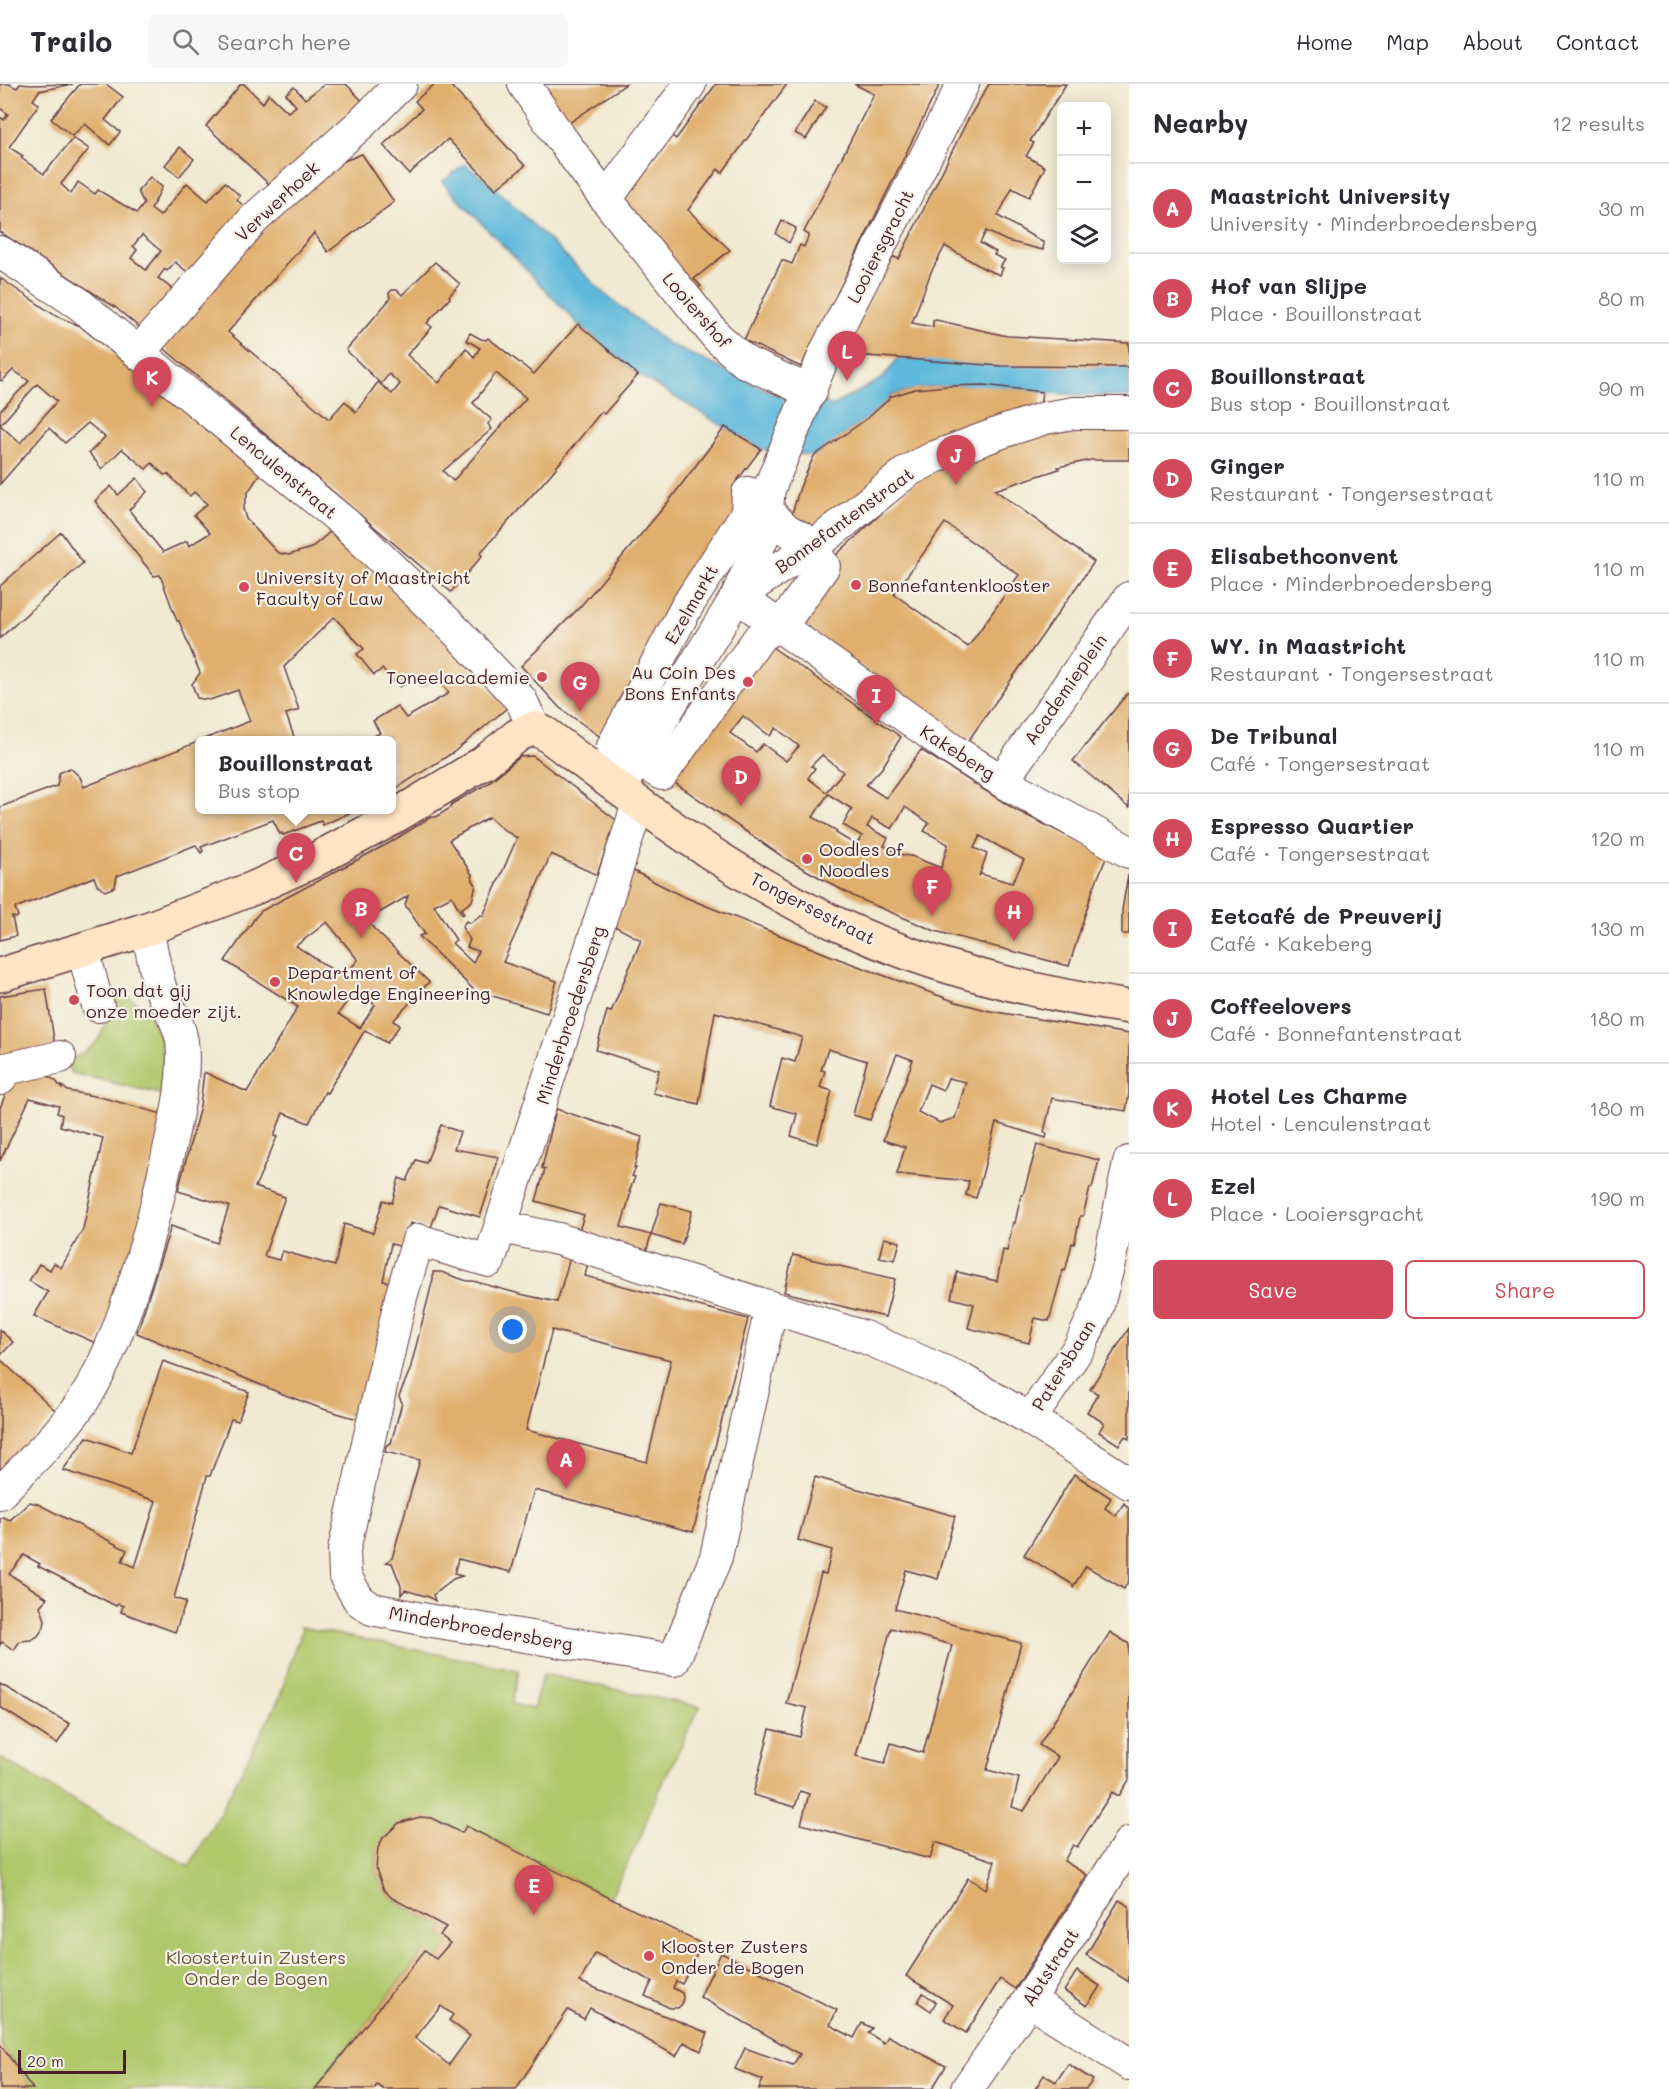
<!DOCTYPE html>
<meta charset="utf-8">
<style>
body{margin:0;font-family:Mali,sans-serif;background:#f7f7f7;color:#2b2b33}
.controls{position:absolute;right:18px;top:18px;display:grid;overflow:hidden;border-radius:9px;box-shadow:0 3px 15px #0003}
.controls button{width:54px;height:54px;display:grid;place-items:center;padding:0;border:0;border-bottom:2px solid #e1e1e2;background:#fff;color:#2b2b33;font:30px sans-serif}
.scale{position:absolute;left:18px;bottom:15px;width:108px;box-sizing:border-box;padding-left:6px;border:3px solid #4a1f2b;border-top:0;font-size:16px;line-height:21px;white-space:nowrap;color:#4a1f2b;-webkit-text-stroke:4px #f7f3e8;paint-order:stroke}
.you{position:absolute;left:513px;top:1246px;width:21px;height:21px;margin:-15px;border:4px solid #fff;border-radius:50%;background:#1a73e8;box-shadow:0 0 0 9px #1a73e833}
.badge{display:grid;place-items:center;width:39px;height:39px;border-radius:50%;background:#d1495b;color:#fff;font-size:20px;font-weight:700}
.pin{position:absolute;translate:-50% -50px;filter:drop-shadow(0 2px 3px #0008)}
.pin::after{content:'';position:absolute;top:32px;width:21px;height:18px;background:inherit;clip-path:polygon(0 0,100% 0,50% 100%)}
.popup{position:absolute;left:195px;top:652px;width:201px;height:78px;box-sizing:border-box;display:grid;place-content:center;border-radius:9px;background:#fff;filter:drop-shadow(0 2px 4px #0005);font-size:20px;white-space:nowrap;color:#7c7c81}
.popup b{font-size:22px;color:#2b2b33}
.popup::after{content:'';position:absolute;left:50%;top:100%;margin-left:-12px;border:12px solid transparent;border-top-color:#fff}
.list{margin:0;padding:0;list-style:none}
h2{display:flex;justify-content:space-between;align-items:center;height:78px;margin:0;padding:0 24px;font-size:26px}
h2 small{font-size:20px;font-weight:400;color:#7c7c81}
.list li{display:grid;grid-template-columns:39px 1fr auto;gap:18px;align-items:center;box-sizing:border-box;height:90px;padding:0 24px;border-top:2px solid #e1e1e2}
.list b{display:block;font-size:22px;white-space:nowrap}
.list p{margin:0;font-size:20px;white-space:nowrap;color:#7c7c81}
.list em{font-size:20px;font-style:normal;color:#7c7c81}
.actions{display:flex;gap:12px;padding:18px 24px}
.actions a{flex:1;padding:14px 0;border:2px solid #d1495b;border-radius:9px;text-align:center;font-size:21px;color:#d1495b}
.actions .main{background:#d1495b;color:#fff}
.icon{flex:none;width:33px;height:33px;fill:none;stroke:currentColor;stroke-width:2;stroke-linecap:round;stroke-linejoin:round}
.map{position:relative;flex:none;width:1129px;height:2005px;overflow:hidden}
header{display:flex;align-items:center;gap:36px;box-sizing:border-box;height:84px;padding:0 30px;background:#fff;border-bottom:2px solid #e1e1e2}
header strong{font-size:28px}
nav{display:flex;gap:33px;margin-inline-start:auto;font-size:21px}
.search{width:420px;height:54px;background:#f7f7f7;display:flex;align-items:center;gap:15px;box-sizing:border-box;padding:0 21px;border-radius:9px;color:#7c7c81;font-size:22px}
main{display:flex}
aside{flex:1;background:#fff}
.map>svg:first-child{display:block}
</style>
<header>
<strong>Trailo</strong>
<div class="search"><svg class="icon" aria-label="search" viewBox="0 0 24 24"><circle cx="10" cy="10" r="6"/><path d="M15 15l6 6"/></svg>Search here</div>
<nav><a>Home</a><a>Map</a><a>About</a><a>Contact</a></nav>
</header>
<main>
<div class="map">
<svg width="1129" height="2005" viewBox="0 0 1129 2005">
<rect width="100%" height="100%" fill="#f7f3e8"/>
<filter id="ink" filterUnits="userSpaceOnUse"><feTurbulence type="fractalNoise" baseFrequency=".0167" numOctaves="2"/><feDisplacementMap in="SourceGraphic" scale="12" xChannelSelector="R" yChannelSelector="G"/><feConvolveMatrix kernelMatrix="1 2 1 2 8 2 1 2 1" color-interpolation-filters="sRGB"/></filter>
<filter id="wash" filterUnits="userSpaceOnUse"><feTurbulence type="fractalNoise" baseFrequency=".008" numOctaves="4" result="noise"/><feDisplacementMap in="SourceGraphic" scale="24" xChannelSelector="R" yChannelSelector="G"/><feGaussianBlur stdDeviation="1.35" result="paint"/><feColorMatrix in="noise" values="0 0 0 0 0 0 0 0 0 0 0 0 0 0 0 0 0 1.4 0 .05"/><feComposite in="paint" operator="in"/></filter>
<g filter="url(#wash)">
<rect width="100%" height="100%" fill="#f1e9d2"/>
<g fill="#b0c76b" stroke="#7d734b" stroke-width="1.5">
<path d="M115 907C161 925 168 966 161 1010L72 989 64 978C104 963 105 948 109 909Z"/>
<path d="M300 1543 519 1586 512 1620 533 1625 543 1590 700 1623 650 1726 642 1750 610 1814 466 1742 462 1749C448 1742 434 1732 418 1734 384 1737 363 1779 385 1807 399 1824 427 1833 446 1843L440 1851 450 1859 436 1875 424 1866 315 2005H33L0 1960V1674L189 1783 220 1728 280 1613 296 1560H298L302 1544Z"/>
</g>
<path fill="#5eb9dc" stroke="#546c84" stroke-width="1.5" d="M465 80 496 105 606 211 667 259 794 319 823 318 832 322 883 294 898 274 1129 283V313C1100 312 1070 311 1041 308 989 303 941 296 889 312V315L868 334 814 372 761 365 638 291 578 240 442 98Z"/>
<g id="blocks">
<g fill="#e0af6d" fill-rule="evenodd">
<path d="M0 0H9L17 4 20 0 31 1 73 0 39 7 33 16 39 20 9 63 23 72 21 74 44 90 73 54 89 65 61 100 71 110 78 98 95 110 98 106 137 129 144 120 138 107 150 93 162 103 151 125 160 132 187 99 208 117 225 98 240 112 237 116 247 125 190 190 175 178 167 187 165 185 158 194 175 207 142 243H139L115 223 0 148V33L4 36 8 30 0 24ZM142 151 161 167 146 186 131 174 137 166 133 162Z"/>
<path d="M80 0H106L123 13 105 36 120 48 110 61 85 40 72 52 51 35Z"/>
<path d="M241 0H244L263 19 269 10 288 28 296 22 286 10 294 3 305 15 325 0H346L366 21 270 101 206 42Z"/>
<path d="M435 0H449L525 82 496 105 448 55 409 90 383 61 422 25 415 17Z"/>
<path d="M542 0H626L569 39Z"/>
<path d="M716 0H787L722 89 718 85 688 126 730 166 694 195 701 202 695 207 624 118 672 52 676 55Z"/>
<path d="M854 0H940L801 283 744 256 782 176 792 180 800 161 804 163 809 151 804 148 874 10Z"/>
<path d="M989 0H1066L1030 57 1034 59 1026 72 1045 83 1029 113 1012 104 998 132 1044 159 1043 166 1007 157 986 147 980 159 996 168 994 171 1005 176 1000 183 1003 184 1000 191 985 185 945 162 931 188 912 239 933 243V237L936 236 1007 252 1129 259V283L1001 282 841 270 891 172 899 175 967 37Z"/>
<path d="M815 17 826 23 806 55 795 49Z"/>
<path d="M180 63 194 75 179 93 165 81Z"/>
<path d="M362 70 394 118 328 168 314 149 228 248 329 335 345 317 356 328 378 298 392 310 400 300 389 290 381 300 346 266 390 215 389 209 392 206H397L402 211 435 178 460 200 449 212 450 214 427 239 432 243 407 271 439 299 466 264 474 273 480 264 466 256 470 249 481 255 486 256 488 254 534 290 578 240 638 291 604 330 601 328 550 391 480 469 482 472 451 508 160 261 259 149 329 83ZM496 289 526 314 453 397 443 387 492 345 488 340 492 336 473 319Z"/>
<path d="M782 137 796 144 789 159 776 150Z"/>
<path d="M0 194 56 232 80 242 260 390 248 408 243 425 246 435 278 469 289 471 311 464 330 448 413 524 507 624 454 668 392 707V656H366L380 649 373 637 397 622 406 634 449 609 436 594 425 602H422L414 593 400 603 382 585 374 591 357 570 364 565 334 533 284 583 299 626 286 630 295 656H202L250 637 238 606 210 616 197 614 192 600 200 589 179 537H177L160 491 154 492 95 417 111 402 118 411 137 394 147 408 129 426 163 468 187 457 189 462 210 449 194 431 207 420 194 408 190 412 168 390 164 391 152 379 146 385 122 365 102 385 89 369 105 353 88 339 65 359 49 344 0 400V341L20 359 57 317 37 300 0 341V327L29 297 13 286 2 297 0 296Z"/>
<path d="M984 301 1042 308 1040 325 802 454 787 446 800 403 814 372 868 334 889 315V313L915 305 947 302Z"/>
<path d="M1129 337V376H1091L1058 383 1059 385 995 406 1094 478 966 660 789 531 824 482 919 395 1043 344ZM945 439 1019 491 968 563 894 510Z"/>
<path d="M725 343 761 365 733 402 748 409 613 662 560 624 521 582 579 524 669 417Z"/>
<path d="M61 448 83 479 0 554V502Z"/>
<path d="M759 554 901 653 882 684 866 701 886 714 921 666 1016 726 1107 772 1093 805 1069 882 935 847 855 813 786 775 662 690ZM743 632 770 652 776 644 799 662 786 677 763 660 756 668 730 649ZM822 671 843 688 826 708 808 694 815 684 811 682ZM828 710 852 725 843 741 862 752 856 761 836 749 837 747 813 733ZM905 723 929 739 924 747 948 760 941 784 911 772 902 771 884 762 888 754 867 743 872 734 892 745ZM980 752 1024 776 1012 799 981 790 979 792 987 770 974 764Z"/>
<path d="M1127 610H1129V724L1073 677Z"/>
<path d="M200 657V726H356L323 741 321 737 283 751 282 749 280 750 273 736 201 763 203 767 201 769 196 761 117 792 115 803 105 807 97 801 94 793 15 824 18 832 16 834 12 833 16 852 0 856V723L57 702 59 689 70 684 80 693 84 703Z"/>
<path d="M533 672 616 736 597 791 551 770 503 878 557 897 547 929 474 906 419 852 425 850 405 821 408 812 372 833 367 836 375 846 429 898 393 937 400 941 387 959 365 946 327 1009 325 1008 309 1039 283 1029 274 1052 277 1053 255 1103 285 1113 264 1172 279 1176 282 1167 335 1182 344 1140 373 1149 383 1116 392 1119 399 1094 407 1097 416 1076 426 1079 441 1041 460 1048 454 1065 499 1073 480 1133 439 1121 430 1146 410 1139 403 1163 391 1160 383 1197 393 1199 361 1336 320 1324 280 1309 137 1249 171 1142 217 1159 229 1122 178 1107 200 1022 204 988 247 1008 298 923 225 877 255 834 261 827 391 758 431 733H436L450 724 452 720 487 700 520 673ZM489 733 504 746 517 754 483 832 481 831 470 839 466 837 462 843 470 856 467 863 478 867 473 879 452 859 456 856 434 821 452 812 462 831 464 830 461 825 472 817 476 801 471 793 473 792 449 756ZM327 838 358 876 343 893 296 862ZM355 906 375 921 360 944 338 930Z"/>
<path d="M628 784 680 811 709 823 839 875 956 918 990 927 1129 950V1009L1126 1027 1052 1014 1044 1048 1047 1050 1046 1054 996 1039 976 1114 966 1111 969 1097 897 1090 905 1063 883 1056 913 976 897 970 870 1036 853 1031 867 977 828 965 821 986 825 987 820 1003 832 1007 817 1060 791 1052 797 1030 770 1022 782 974 795 978 802 953 715 928 699 1020 653 1009 659 986 596 966 607 927 611 928 641 856 607 838ZM948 994 966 998 955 1034 940 1039 918 1028 929 1000 943 1006Z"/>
<path d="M1128 791 1129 850H1122V826Z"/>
<path d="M46 905 55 962 0 973V912Z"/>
<path d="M43 989 56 997 62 1005V1002L68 1007 104 1014 162 1030 135 1163 98 1260 34 1232 48 1208 29 1197 39 1180 50 1186 54 1179 61 1184 83 1145 103 1054 60 1042 62 1031 57 1029 59 1022 30 1014 0 1077V1024L11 997Z"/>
<path d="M556 1025 642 1053 634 1084H636L632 1092 635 1093 629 1108H631L621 1143 651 1151 645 1172 579 1147 584 1131 536 1117 545 1085 542 1084Z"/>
<path d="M1037 1061 1099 1076 1092 1104H1090L1083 1132H1080L1075 1157 1074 1160 1072 1159 1066 1184 1065 1187 1063 1186 1049 1237 1035 1234 1029 1259 968 1244 974 1220 951 1214 957 1188 997 1197 1003 1166 1007 1167 1013 1138 1015 1139 1021 1111H1023Z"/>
<path d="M661 1119 692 1127 682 1160 651 1151Z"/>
<path d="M884 1154 900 1158 895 1176 879 1173Z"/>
<path d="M571 1170 589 1174 585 1192 748 1235 693 1448 534 1406 511 1488 458 1475 454 1490 462 1492 453 1495 433 1511 435 1517 429 1513 405 1506 401 1511V1502L392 1479 386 1478 392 1474 420 1376 385 1368 386 1362 391 1359 402 1319 399 1312 410 1286 433 1195V1188H441L467 1197H473L520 1210 557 1218ZM552 1246 671 1276 647 1378 526 1346Z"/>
<path d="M793 1171 895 1195 885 1233 784 1208Z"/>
<path d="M1129 1244V1355L1125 1352 1119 1361 1099 1348 1104 1339 1087 1328 1098 1310 1090 1305Z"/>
<path d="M0 1246 13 1258 0 1272Z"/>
<path d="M0 1275 57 1328 0 1389Z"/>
<path d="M163 1277 249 1308 238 1337 231 1335 210 1392H207L174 1514 186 1518 175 1548 121 1528 123 1522 118 1520 116 1522 38 1482 40 1480 24 1471 9 1490 47 1514 40 1522 45 1536 44 1543 38 1552 31 1556 20 1557 14 1566 2 1558 0 1561V1435L3 1433 10 1436 30 1418 38 1420 127 1466 122 1477 135 1483 156 1417 63 1386 87 1353 131 1369Z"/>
<path d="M1074 1390 1111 1414 1105 1424 1116 1432 1124 1419 1129 1425V1496L1124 1505 1086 1482 1073 1503 1072 1500 1024 1471Z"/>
<path d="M815 1393 955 1432 938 1495 906 1486 895 1525 1021 1559 987 1686 1019 1694 1012 1723 1024 1727 1058 1673 1039 1661 1110 1548 1129 1560V1696L1119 1712 1112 1708 1077 1763 1073 1761 1064 1777 1087 1791 1015 1905 1000 1895 966 1949 944 1935 953 1921 906 1892 968 1794 986 1805 995 1777 935 1758 930 1775 801 1740 809 1710 800 1707 795 1723 753 1711 770 1645 800 1653 807 1624 786 1619 821 1489 826 1490 832 1466 798 1456ZM891 1544 952 1561 923 1669 891 1659 885 1679 856 1672Z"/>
<path d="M0 1600 70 1640 57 1660 0 1623Z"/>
<path d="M420 1733 431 1734 462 1749 466 1742 702 1860 682 1900 676 1897 673 1904 682 1909 683 1913 682 1920 678 1924H670L645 1912 652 1897 595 1869 580 1898 708 1949 701 1967 684 1958 676 1972 590 1924 584 1935 568 1926 516 2005H383L377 2001 374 2005H315L425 1866 436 1875 450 1859 440 1851 446 1843 392 1814 384 1806 376 1785 378 1764 383 1754 399 1739ZM441 1922 453 1931 449 1936 470 1952 449 1981 415 1954Z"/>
<path d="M1119 1816 1129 1822V1898L1086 1871Z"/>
<path d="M721 1869 837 1926 830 1941 854 1954 862 1939 872 1944 868 1949 884 1959 888 1952 946 1982 932 2005H759L763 1996 735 1985 745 1964 793 1981 800 1970 700 1913Z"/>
<path d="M1077 1887 1100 1902 1087 1922 1064 1907Z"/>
<path d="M923 1909 936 1918 931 1927 918 1918Z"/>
<path d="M0 1960 5 1967 33 2005H0Z"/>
<path d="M1068 1980 1093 1996 1086 2005H1035L1044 1991 1056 1998Z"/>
</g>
</g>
</g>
<g filter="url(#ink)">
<use href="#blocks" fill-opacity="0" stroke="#633d44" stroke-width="1.5"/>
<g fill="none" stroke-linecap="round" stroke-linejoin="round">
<g stroke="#633d44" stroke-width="34">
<g id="street">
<path d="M524 0 557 49 606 115 717 253 745 278 811 308"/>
<path d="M606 115 690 0"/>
<path d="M0 168 78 219 346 440 456 547 521 616 534 644"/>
<path d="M139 268 254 135 363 38 401 0"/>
<path d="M748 409 787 446 802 454 824 482 789 531 759 554 662 690 613 662 687 522 747 429Z"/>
<path d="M737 512 954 667 1002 697 1129 768"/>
<path d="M737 512 819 458 908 387 935 373 1002 348 1045 334 1074 329H1129"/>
<path d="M1002 697 1129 514"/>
<path d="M619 705 737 512 764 450 769 405 826 267 963 0"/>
<path d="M638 720 489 1177 418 1156 401 1213 344 1466 345 1492 359 1516 372 1525 432 1537 674 1576 716 1473 771 1224"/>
<path d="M83 866 98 922"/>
<path d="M0 995 5 985 60 973"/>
<path d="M1129 1078 1110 1175 1097 1225 1080 1262 1030 1335 1129 1399"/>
<path d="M501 1143 558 1155 864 1253 959 1294 1030 1335"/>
<path d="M0 1409C31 1377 66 1345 90 1306 105 1280 116 1252 126 1223 144 1173 157 1122 168 1070 176 1034 186 995 182 957 179 937 166 921 160 903 155 884 151 864 147 845"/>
<path d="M1029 1916 1129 1980"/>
<path d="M967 2005 1029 1916 1129 1759"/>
</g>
</g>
<g stroke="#633d44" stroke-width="36">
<path id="secondary" d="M0 891 147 845 254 804 311 778 384 739 483 679 518 651 534 644 546 650C642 723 740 797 850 846 938 885 1034 909 1129 923"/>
</g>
<use href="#street" stroke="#fff" stroke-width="32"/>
<use href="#secondary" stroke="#ffe4c6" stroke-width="33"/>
</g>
</g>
<g fill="#d1495b" stroke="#f7f3e8" stroke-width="2">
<circle cx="856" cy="501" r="6"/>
<circle cx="244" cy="503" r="6"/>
<circle cx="542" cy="593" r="6"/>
<circle cx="748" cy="598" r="6"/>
<circle cx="807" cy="775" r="6"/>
<circle cx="275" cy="898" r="6"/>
<circle cx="74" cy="916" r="6"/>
<circle cx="649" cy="1872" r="6"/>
</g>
<g text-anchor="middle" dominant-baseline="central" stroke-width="4.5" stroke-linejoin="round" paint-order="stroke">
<g font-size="18" fill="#4a1f2b" stroke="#f7f3e8">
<text transform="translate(277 117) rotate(-43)">Verwerhoek</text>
<text transform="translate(880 162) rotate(-63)">Looiersgracht</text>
<text transform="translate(697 226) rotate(49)">Looiershof</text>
<text transform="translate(284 388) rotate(40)">Lenculenstraat</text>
<text transform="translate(844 436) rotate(-36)">Bonnefantenstraat</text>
<text transform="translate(691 520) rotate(-60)">Ezelmarkt</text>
<text transform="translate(1065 605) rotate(-55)">Academieplein</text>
<text transform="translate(958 668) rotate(33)">Kakeberg</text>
<text transform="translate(813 824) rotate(27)">Tongersestraat</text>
<text transform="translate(570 931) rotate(-72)">Minderbroedersberg</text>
<text transform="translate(1063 1281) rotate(-58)">Patersbaan</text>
<text transform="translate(481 1544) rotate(10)">Minderbroedersberg</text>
<text transform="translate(1050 1883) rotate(-57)">Abtstraat</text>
</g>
<g font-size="18" fill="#4a1f2b" stroke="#f7f3e8" text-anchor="start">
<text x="256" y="493">University of Maastricht<tspan x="256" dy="21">Faculty of Law</tspan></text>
<text x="868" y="501">Bonnefantenklooster</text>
<text x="736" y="588" text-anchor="end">Au Coin Des<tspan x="736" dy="21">Bons Enfants</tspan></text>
<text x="530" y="593" text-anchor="end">Toneelacademie</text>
<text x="819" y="765">Oodles of<tspan x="819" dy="21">Noodles</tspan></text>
<text x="287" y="888">Department of<tspan x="287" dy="21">Knowledge Engineering</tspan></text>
<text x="86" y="906">Toon dat gij<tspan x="86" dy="21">onze moeder zijt.</tspan></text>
<text x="661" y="1862">Klooster Zusters<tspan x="661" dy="21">Onder de Bogen</tspan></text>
</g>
<g font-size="18" fill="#69513e" stroke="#f7f3e8">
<text x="256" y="1873">Kloostertuin Zusters<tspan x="256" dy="21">Onder de Bogen</tspan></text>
</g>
</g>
</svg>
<div class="controls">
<button>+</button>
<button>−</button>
<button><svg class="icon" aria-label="layers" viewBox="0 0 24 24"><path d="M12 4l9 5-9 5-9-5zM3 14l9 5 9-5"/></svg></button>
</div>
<div class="scale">20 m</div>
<div class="you"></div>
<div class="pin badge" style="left:566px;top:1405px">A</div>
<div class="pin badge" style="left:361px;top:854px">B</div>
<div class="pin badge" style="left:296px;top:799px">C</div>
<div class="popup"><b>Bouillonstraat</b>Bus stop</div>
<div class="pin badge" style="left:741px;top:722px">D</div>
<div class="pin badge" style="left:534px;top:1831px">E</div>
<div class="pin badge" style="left:932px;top:832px">F</div>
<div class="pin badge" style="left:580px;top:628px">G</div>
<div class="pin badge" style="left:1014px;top:857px">H</div>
<div class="pin badge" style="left:876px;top:641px">I</div>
<div class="pin badge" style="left:956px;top:401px">J</div>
<div class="pin badge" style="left:152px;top:323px">K</div>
<div class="pin badge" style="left:847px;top:297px">L</div>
</div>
<aside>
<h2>Nearby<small>12 results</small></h2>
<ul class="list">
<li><span class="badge">A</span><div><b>Maastricht University</b><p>University · Minderbroedersberg</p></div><em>30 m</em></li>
<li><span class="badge">B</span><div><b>Hof van Slijpe</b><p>Place · Bouillonstraat</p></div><em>80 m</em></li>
<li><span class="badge">C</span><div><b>Bouillonstraat</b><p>Bus stop · Bouillonstraat</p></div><em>90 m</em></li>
<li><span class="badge">D</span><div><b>Ginger</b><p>Restaurant · Tongersestraat</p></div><em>110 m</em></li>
<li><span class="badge">E</span><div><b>Elisabethconvent</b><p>Place · Minderbroedersberg</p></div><em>110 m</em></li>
<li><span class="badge">F</span><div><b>WY. in Maastricht</b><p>Restaurant · Tongersestraat</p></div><em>110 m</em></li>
<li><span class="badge">G</span><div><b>De Tribunal</b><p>Café · Tongersestraat</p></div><em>110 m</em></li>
<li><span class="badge">H</span><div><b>Espresso Quartier</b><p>Café · Tongersestraat</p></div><em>120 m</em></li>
<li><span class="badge">I</span><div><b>Eetcafé de Preuverij</b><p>Café · Kakeberg</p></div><em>130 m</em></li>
<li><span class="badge">J</span><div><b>Coffeelovers</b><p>Café · Bonnefantenstraat</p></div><em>180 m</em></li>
<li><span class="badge">K</span><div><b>Hotel Les Charme</b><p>Hotel · Lenculenstraat</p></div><em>180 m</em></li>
<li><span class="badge">L</span><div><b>Ezel</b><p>Place · Looiersgracht</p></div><em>190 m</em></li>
</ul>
<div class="actions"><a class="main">Save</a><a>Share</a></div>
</aside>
</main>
